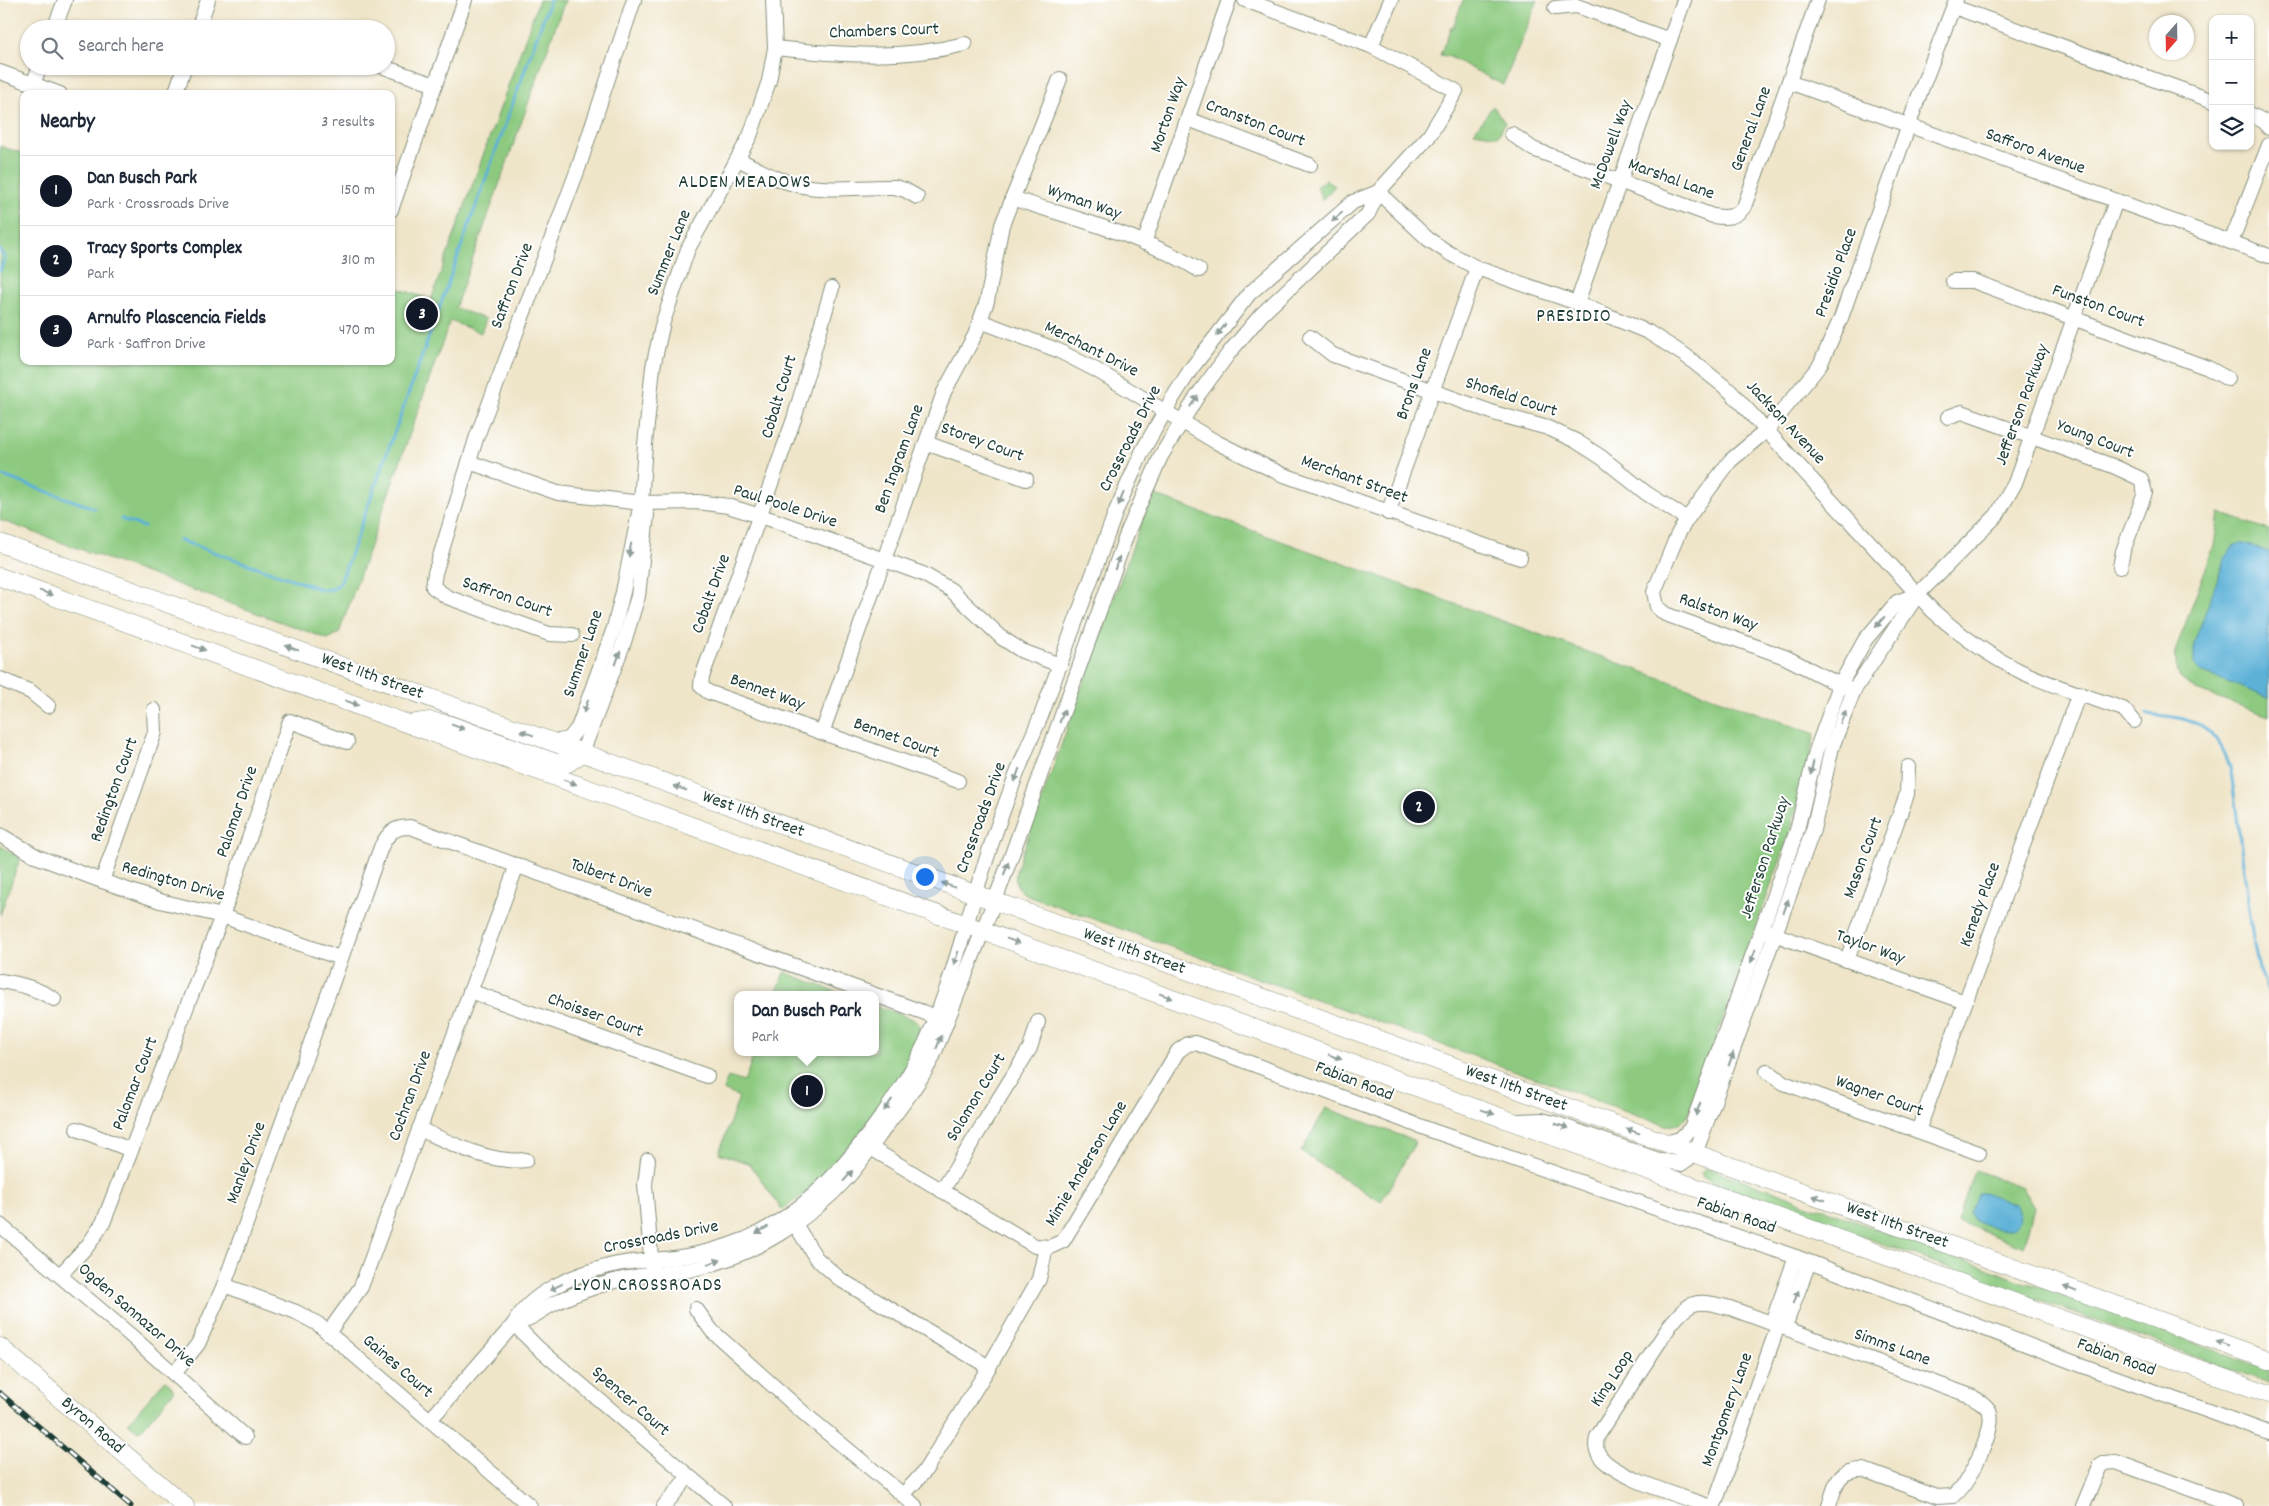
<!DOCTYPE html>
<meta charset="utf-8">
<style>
body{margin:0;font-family:Dekko,sans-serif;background:#f2f2f3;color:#1f2937}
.controls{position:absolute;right:15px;top:15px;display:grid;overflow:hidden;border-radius:10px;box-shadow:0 1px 4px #0004}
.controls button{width:45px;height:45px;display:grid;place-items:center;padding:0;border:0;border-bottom:1px solid #e0e1e3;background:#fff;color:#1f2937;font:25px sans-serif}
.compass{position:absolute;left:2149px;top:15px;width:45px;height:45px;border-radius:50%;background:#fff;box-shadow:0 1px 4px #0004;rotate:200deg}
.you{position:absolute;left:924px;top:876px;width:18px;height:18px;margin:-12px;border:4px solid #fff;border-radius:50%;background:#1a73e8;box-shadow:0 0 0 8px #1a73e833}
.badge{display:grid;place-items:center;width:32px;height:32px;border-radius:50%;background:#111827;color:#fff;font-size:16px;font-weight:700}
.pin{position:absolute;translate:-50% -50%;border:2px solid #fff;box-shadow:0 1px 5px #0006}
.popup{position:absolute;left:734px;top:991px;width:145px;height:65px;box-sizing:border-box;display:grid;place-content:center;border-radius:10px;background:#fff;filter:drop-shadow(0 1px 4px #0005);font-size:16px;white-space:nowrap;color:#747a83}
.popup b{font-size:19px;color:#1f2937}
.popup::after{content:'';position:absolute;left:50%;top:100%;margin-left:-10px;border:10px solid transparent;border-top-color:#fff}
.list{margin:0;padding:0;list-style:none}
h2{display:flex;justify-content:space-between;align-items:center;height:65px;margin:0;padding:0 20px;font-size:21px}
h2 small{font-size:16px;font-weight:400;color:#747a83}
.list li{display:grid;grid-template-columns:32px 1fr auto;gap:15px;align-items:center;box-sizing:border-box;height:70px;padding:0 20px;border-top:1px solid #e0e1e3}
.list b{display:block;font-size:19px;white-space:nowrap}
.list p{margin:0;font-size:16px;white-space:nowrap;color:#747a83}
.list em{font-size:16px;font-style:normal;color:#747a83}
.icon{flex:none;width:28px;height:28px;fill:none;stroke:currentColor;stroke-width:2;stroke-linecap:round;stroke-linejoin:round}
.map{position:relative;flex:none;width:2269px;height:1506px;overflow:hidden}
.search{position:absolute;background:#fff;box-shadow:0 1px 4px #0004;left:20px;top:20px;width:375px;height:55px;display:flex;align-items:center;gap:12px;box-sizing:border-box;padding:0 18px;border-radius:28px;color:#747a83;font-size:19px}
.panel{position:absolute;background:#fff;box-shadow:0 1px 4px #0004;left:20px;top:90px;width:375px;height:275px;border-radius:10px}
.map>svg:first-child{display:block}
</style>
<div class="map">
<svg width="2269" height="1506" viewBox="0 0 2269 1506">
<rect width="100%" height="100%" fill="#fff"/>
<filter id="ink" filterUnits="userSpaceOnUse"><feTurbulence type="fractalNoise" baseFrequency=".02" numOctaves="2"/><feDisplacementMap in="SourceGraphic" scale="10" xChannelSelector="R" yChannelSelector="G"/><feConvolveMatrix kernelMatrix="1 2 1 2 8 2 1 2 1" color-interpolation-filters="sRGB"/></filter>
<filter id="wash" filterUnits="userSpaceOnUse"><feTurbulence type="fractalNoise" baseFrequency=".0096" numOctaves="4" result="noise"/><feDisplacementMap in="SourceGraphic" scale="20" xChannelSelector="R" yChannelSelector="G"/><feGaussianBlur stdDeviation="1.12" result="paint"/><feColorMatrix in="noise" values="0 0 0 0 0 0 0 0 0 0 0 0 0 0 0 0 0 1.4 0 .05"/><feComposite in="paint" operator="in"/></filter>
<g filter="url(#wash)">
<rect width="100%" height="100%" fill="#efe5c9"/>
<g fill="#8dca80" stroke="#56845a">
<path d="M539 0H565L455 308 486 319 481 333 450 321 339 633 328 639 0 520V146L24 154V361H391V286L431 300Z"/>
<path d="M1463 0H1538L1503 85 1450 57 1440 55 1451 27 1453 28Z"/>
<path d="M1493 106 1505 123 1498 136 1474 132Z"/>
<path d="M1326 180 1335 186 1322 200 1317 186Z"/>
<path d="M1154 495 1815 734 1790 833 1689 1112C1684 1122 1677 1127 1665 1125L1027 895C1017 890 1014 882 1016 871L1142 520Z"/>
<path d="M2219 513 2269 530V716L2196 690 2181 679 2177 671 2175 652 2214 546Z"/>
<path d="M0 845 20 859 0 915Z"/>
<path d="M784 972 845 995H776Z"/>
<path d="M876 1006 913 1019 919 1024 922 1031C919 1060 843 1157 821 1179 809 1191 795 1201 782 1210L750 1164 719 1153 739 1097 723 1090 728 1077 744 1082 755 1052H876Z"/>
<path d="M1326 1108 1413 1140 1415 1143 1381 1202 1301 1152Z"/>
<path d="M1707 1168 1781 1193 1813 1207 1825 1209 1883 1232 1942 1251 1952 1257 1967 1260 2022 1282 2035 1285 2269 1370V1383L1714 1183 1702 1176V1172Z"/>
<path d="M1975 1170 2022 1187 2034 1208 2023 1247 1957 1221Z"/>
<path d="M165 1380 175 1390 139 1432 128 1423Z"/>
</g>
<g fill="#5bb1d7" stroke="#3d7786">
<path d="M2241 543 2269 552V698L2201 672 2194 664V643L2226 556 2233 546Z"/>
<path d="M1978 1193H1987L2016 1206 2020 1216C2017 1238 1984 1227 1972 1219L1969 1212Z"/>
</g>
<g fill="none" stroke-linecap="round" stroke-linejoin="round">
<g stroke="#5bb1d7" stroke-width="3">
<path d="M0 250 5 257 0 271"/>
<path d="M0 475 94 508"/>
<path d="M121 519 144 527"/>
<path d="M179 540 320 589C330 591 335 589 341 581L550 0"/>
<path d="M2147 714C2192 718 2218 723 2231 771L2254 946 2259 968 2269 994"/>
</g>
</g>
</g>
<g filter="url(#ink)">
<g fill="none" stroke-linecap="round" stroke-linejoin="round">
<g stroke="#87917e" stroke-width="16">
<g id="minor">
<path d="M1954 7 2213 101"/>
<path d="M1555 8 1577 6 1670 40"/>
<path d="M54 29 65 0"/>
<path d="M198 29 208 0"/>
<path d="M1371 46 1391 0"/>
<path d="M775 48C839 55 902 60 965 44"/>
<path d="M381 66 435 85"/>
<path d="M0 72 60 94"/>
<path d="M1789 82 2269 256"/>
<path d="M33 84 40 66"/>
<path d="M175 94 185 66"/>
<path d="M2250 114 2265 122 2269 128"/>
<path d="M1188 119 1310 165"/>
<path d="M1512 134 1533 149 1713 216C1727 218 1735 218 1744 207L1818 0"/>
<path d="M738 159C761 171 783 184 810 187 837 191 867 186 895 187L905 190 917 197"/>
<path d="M1378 192 1428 239 1449 253 1477 268 1577 303 1648 332 1686 356 1730 391 1933 611C1960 635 1989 656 2022 672 2054 687 2090 697 2123 709L2134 721"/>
<path d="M1012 198C1074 219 1143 235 1199 270"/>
<path d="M391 210 465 0"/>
<path d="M2231 242 2269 145"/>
<path d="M1144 243 1229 0"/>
<path d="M1953 281H1973L2208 368 2228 379"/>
<path d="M832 288 794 419 702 677 701 686 708 692 958 781"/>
<path d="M1577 303 1684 0"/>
<path d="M980 321 1057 350 1096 370 1216 442 1281 474 1520 558"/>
<path d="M1310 337 1333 355 1497 414 1548 428 1576 441 1601 457 1646 493 1687 519"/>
<path d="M1948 417 1962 412 2113 466 2141 479 2145 493 2123 551 2120 567"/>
<path d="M926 443 1026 479"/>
<path d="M469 462 558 493 641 503 698 502 728 506 776 521 923 574 951 590 1002 638 1022 651 1060 665"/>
<path d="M1388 513 1477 268"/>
<path d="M572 635 549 634 447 597 433 587 435 573 476 439 578 169 634 0"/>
<path d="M0 679 31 692 48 706"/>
<path d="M1854 690 1840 685 1785 657 1665 614 1657 607 1654 592 1678 534 1687 519 1730 461 1767 430 1820 365 1841 318 1921 90 1956 0"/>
<path d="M822 733 944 392 975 335 987 301 1002 225 1060 79"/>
<path d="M553 742 569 739 578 728 614 628 623 592 641 503 645 444 653 367 663 322 688 249 750 136 769 81 775 48 773 0"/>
<path d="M582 753 624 642 638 596 647 515 641 503"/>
<path d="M0 835 38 857 102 881 160 901 222 916 340 958"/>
<path d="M102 881 155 732 154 710"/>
<path d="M1768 932 1965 1002"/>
<path d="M1847 960 1907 794 1908 767"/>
<path d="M0 981C20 984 36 988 54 999"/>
<path d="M470 991 707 1076"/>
<path d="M1767 1071 1784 1083 1979 1153"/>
<path d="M1517 1121 1542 1120 1555 1123 1656 1159 1681 1164 1695 1154 1813 830 1832 747 1854 690 1918 594 1997 515 2015 483 2116 201"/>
<path d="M77 1129 131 1150"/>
<path d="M419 1129C452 1143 489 1164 526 1160"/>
<path d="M1918 1131 2079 693"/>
<path d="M1665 1143 1680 1139 1691 1128 1797 830 1816 751 1840 685 1865 640 1897 602 1918 594"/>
<path d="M864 1144 1035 1246 1050 1247 1063 1241 1178 1051 1188 1044 1196 1043 1433 1131 1796 1257 2078 1364 2269 1433"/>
<path d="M648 1160 645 1185 652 1269"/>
<path d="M942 1191 1030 1048 1038 1022"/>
<path d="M790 1216 816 1258 841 1280 989 1367"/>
<path d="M0 1225 129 1334 245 1437"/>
<path d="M60 1275 89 1244 103 1223 222 916 290 721 347 742"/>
<path d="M224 1285 296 1312 318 1324 530 1506"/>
<path d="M696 1309 712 1331 807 1416 903 1495 924 1472 989 1367 1039 1279 1046 1247"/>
<path d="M514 1324C529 1320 538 1313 551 1305 570 1295 591 1288 611 1282 638 1274 666 1274 694 1269 752 1256 809 1221 848 1177 862 1161 874 1143 887 1125 903 1104 919 1083 932 1059L1002 882 1128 531 1161 456 1198 395 1229 353 1261 315 1368 214 1378 192 1429 136 1456 91 1371 46 1245 0"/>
<path d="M514 1324 537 1347 724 1506"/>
<path d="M1778 1326 1787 1321 1809 1262"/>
<path d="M328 1333 361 1287 517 865"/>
<path d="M174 1374 198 1344 224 1285 381 847C388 833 394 827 410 827L942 1019"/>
<path d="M430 1420 514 1324C530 1292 576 1274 609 1266 630 1260 652 1261 674 1258 697 1255 724 1248 746 1239 778 1225 807 1203 831 1178 862 1146 900 1094 920 1054 948 998 962 935 981 876 998 822 1018 767 1041 716L1116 511 1143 450 1172 399 1191 369 1249 294 1353 202 1378 192"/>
<path d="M903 1495 915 1506"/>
<path d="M664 1506 688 1477"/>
<path d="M1708 1506C1683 1497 1609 1476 1598 1453 1595 1448 1596 1443 1597 1437L1671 1324C1692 1298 1698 1300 1730 1308L1971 1396C1979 1401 1988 1405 1990 1414 1995 1430 1967 1488 1953 1496L1937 1497 1864 1470C1837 1469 1836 1484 1829 1506"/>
<path d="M1714 1506 1778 1326 1774 1317 1796 1257"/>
<path d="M2083 1506 2100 1466 2105 1463 2116 1462 2237 1506"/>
</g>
</g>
<g stroke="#87917e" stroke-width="19">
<g id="major">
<path d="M0 543 2269 1360"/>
<path d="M0 577 2269 1394"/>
<path d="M416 723 430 721 447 724 556 763H568L582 753"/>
<path d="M0 1347 185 1506"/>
</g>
</g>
<use href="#minor" stroke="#fff" stroke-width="14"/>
<use href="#major" stroke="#fff" stroke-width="18"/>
<g stroke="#1f3d34" stroke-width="5">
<path id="rail" d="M0 1393 131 1506"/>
</g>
<use href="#rail" stroke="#fff" stroke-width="3" stroke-dasharray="9" stroke-linecap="butt"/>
</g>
<defs><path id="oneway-solid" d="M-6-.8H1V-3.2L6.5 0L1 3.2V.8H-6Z" transform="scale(1.25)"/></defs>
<g fill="#8f9e9a">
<use href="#oneway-solid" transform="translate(1337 217) rotate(138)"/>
<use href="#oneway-solid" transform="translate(1221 330) rotate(128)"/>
<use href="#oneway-solid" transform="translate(1194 401) rotate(-57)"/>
<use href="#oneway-solid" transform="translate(1121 499) rotate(112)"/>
<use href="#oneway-solid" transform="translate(630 550) rotate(100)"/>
<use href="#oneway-solid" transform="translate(1117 563) rotate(-70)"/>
<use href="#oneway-solid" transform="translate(46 593) rotate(20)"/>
<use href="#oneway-solid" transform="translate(1880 622) rotate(130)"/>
<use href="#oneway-solid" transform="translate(199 648) rotate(20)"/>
<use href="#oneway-solid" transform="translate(292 648) rotate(-160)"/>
<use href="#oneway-solid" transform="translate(618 658) rotate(-70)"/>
<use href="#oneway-solid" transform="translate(352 703) rotate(20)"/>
<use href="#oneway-solid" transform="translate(586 706) rotate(110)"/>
<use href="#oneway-solid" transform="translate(1062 716) rotate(-70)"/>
<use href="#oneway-solid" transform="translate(1843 717) rotate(-68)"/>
<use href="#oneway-solid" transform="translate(458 727) rotate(20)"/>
<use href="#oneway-solid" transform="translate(527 733) rotate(-160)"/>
<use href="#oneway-solid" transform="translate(1812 768) rotate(102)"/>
<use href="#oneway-solid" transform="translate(1017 775) rotate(110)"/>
<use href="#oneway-solid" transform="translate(570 782) rotate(20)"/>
<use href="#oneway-solid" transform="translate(680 788) rotate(-160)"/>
<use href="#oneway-solid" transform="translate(1006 869) rotate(-70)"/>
<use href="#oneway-solid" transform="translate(948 885) rotate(-160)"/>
<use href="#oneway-solid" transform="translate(1786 906) rotate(-70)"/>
<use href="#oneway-solid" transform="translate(1013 941) rotate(20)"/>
<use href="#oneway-solid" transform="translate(1753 956) rotate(110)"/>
<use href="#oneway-solid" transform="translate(956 958) rotate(109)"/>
<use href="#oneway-solid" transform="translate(1166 996) rotate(20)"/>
<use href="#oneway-solid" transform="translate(939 1042) rotate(-69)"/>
<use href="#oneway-solid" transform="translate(1335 1057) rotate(20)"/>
<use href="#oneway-solid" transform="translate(1731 1059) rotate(-70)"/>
<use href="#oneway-solid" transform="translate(888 1105) rotate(125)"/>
<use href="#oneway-solid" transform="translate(1698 1109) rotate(110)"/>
<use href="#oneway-solid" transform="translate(1488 1112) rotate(20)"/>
<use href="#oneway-solid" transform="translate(1562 1126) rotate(19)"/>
<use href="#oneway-solid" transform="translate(1633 1131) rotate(-160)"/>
<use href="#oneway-solid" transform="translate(848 1176) rotate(-49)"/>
<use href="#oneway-solid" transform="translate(1819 1198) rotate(-160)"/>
<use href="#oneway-solid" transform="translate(762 1230) rotate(151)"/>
<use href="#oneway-solid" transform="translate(714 1262) rotate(-17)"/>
<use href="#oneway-solid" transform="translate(556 1287) rotate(153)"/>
<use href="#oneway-solid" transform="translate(2070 1289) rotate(-160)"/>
<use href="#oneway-solid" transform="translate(1796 1297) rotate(-69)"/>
<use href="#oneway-solid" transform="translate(2223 1344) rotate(-160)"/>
</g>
</g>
<g text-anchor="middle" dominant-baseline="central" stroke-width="4" stroke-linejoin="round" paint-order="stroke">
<g font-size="18" fill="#1f3d34" stroke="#fff">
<text transform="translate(884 32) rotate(-2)">Chambers Court</text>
<text transform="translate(1169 115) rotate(-71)">Morton Way</text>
<text transform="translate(1255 124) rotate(21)">Cranston Court</text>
<text transform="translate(1752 129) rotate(-70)">General Lane</text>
<text transform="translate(1612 145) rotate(-70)">McDowell Way</text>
<text transform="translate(2035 152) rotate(20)">Safforo Avenue</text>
<text transform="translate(1671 180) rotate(20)">Marshal Lane</text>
<text transform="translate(1084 203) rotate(19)">Wyman Way</text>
<text transform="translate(670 253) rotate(-68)">Summer Lane</text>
<text transform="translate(1837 273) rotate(-70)">Presidio Place</text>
<text transform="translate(513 286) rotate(-69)">Saffron Drive</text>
<text transform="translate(2098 307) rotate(20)">Funston Court</text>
<text transform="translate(1091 350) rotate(27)">Merchant Drive</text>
<text transform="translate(1415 384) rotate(-70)">Brons Lane</text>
<text transform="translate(780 397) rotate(-73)">Cobalt Court</text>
<text transform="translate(1511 398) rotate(18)">Shofield Court</text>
<text transform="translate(2023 405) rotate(-70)">Jefferson Parkway</text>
<text transform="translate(1785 423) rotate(47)">Jackson Avenue</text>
<text transform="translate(1131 439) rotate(-63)">Crossroads Drive</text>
<text transform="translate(2095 440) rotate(21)">Young Court</text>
<text transform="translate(982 443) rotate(20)">Storey Court</text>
<text transform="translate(900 459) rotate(-70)">Ben Ingram Lane</text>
<text transform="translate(1354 480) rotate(20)">Merchant Street</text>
<text transform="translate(785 507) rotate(18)">Paul Poole Drive</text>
<text transform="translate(712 594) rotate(-70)">Cobalt Drive</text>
<text transform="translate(507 598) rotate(19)">Saffron Court</text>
<text transform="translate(1718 613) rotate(20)">Ralston Way</text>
<text transform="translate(584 654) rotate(-71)">Summer Lane</text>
<text transform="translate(372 677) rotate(20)">West 11th Street</text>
<text transform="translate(767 693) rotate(20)">Bennet Way</text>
<text transform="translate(896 739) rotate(20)">Bennet Court</text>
<text transform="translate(115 790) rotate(-70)">Redington Court</text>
<text transform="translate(238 812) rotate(-71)">Palomar Drive</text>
<text transform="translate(753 815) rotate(20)">West 11th Street</text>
<text transform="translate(982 818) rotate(-70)">Crossroads Drive</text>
<text transform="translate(1766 858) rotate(-72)">Jefferson Parkway</text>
<text transform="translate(1864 858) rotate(-70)">Mason Court</text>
<text transform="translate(611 879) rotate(20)">Tolbert Drive</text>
<text transform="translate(173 882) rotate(16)">Redington Drive</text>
<text transform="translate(1981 905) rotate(-70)">Kenedy Place</text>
<text transform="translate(1870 948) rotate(20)">Taylor Way</text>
<text transform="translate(1134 952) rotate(20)">West 11th Street</text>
<text transform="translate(595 1016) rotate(20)">Choisser Court</text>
<text transform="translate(1354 1082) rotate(21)">Fabian Road</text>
<text transform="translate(136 1084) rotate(-69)">Palomar Court</text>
<text transform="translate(1516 1089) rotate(20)">West 11th Street</text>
<text transform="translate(411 1096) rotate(-70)">Cochran Drive</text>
<text transform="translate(1879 1097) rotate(20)">Wagner Court</text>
<text transform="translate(977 1098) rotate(-59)">Solomon Court</text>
<text transform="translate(247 1163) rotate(-70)">Manley Drive</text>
<text transform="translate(1087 1164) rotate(-59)">Mimie Anderson Lane</text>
<text transform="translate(1736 1216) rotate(19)">Fabian Road</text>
<text transform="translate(1897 1226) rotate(20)">West 11th Street</text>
<text transform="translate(661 1238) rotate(-11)">Crossroads Drive</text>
<text transform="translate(136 1316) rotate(41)">Ogden Sannazor Drive</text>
<text transform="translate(1892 1348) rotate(20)">Simms Lane</text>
<text transform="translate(2116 1358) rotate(20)">Fabian Road</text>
<text transform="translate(397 1367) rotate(41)">Gaines Court</text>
<text transform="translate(1613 1379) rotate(-57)">King Loop</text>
<text transform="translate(630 1402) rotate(41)">Spencer Court</text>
<text transform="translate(1728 1410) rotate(-70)">Montgomery Lane</text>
<text transform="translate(92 1426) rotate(41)">Byron Road</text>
</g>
<g font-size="19" letter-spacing="1" fill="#1f3d34" stroke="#fff">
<text x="745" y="183">ALDEN MEADOWS</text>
<text x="1574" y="317">PRESIDIO</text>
<text x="648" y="1286">LYON CROSSROADS</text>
</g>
</g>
</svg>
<div class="controls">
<button>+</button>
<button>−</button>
<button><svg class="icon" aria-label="layers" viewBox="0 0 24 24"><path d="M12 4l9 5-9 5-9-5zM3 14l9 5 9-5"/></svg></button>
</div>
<svg class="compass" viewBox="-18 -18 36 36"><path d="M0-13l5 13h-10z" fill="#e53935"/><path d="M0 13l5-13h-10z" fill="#747a83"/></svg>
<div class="you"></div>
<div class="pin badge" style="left:807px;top:1091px">1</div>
<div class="popup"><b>Dan Busch Park</b>Park</div>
<div class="pin badge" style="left:1419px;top:807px">2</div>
<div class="pin badge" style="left:422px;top:314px">3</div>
<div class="search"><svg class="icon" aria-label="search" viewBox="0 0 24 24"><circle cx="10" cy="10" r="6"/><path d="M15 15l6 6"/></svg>Search here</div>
<section class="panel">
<h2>Nearby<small>3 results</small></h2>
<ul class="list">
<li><span class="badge">1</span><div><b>Dan Busch Park</b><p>Park · Crossroads Drive</p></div><em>150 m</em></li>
<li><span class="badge">2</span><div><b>Tracy Sports Complex</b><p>Park</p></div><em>310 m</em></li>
<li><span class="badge">3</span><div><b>Arnulfo Plascencia Fields</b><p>Park · Saffron Drive</p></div><em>470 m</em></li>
</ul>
</section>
</div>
